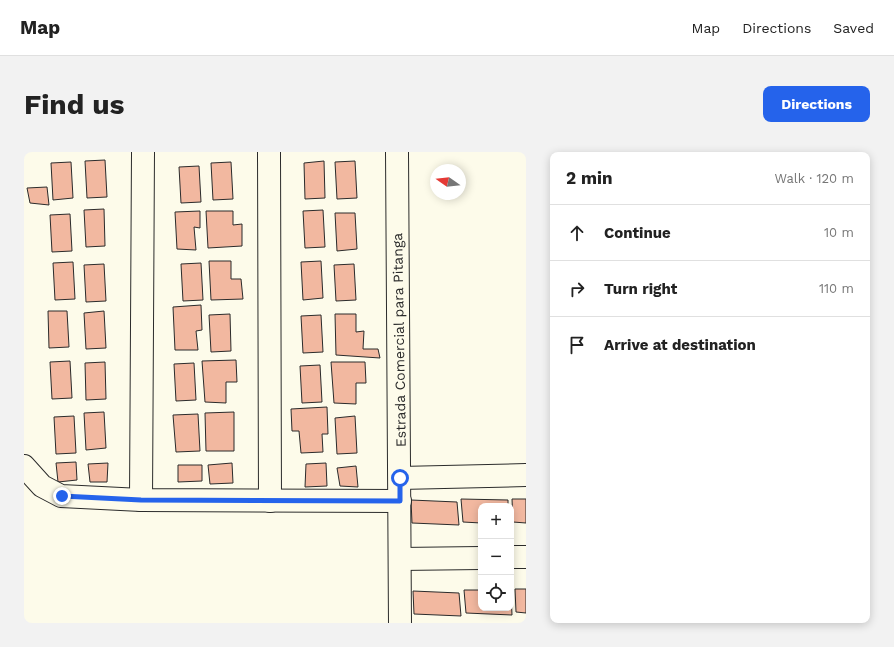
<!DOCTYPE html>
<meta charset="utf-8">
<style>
body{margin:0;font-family:"Work Sans",sans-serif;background:#f2f2f2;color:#222}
.controls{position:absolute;right:12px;bottom:12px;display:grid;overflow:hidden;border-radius:8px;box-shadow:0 2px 10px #0003}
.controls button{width:36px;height:36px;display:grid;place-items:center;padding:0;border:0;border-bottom:1px solid #e0e0e0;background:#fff;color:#222;font:20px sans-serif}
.compass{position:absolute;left:406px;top:12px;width:36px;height:36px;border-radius:50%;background:#fff;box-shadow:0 2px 10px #0003;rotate:284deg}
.stop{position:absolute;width:12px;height:12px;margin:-9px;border:3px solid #2563eb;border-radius:50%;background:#fff}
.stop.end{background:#2563eb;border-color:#fff;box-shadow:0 1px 4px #0008}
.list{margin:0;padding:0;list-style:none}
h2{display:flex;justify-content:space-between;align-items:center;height:52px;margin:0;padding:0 16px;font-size:17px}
h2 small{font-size:13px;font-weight:400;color:#767676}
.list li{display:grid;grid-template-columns:26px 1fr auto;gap:12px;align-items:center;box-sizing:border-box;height:56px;padding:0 16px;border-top:1px solid #e0e0e0}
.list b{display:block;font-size:15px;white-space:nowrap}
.list em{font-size:13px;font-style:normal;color:#767676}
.icon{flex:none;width:22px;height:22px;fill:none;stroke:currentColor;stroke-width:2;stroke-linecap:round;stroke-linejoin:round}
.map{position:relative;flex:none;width:502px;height:471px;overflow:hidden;border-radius:8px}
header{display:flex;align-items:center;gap:24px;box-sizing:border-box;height:56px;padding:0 20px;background:#fff;border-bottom:1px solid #e0e0e0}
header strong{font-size:19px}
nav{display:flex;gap:22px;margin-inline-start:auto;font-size:14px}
.intro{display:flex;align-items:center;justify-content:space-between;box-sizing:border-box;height:96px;padding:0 24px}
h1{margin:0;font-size:28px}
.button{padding:10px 18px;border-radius:8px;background:#2563eb;color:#fff;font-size:14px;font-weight:700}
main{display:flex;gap:24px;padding:0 24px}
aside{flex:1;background:#fff;border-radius:8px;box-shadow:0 2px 10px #0003}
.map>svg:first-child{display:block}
</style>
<header>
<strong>Map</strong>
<nav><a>Map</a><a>Directions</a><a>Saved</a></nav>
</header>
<div class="intro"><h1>Find us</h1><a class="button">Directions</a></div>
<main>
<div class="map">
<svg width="502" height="471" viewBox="0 0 502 471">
<rect width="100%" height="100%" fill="#fdfbea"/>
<g fill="#f2b8a0" stroke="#2b2b2b">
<path d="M81 8 83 45 63 46 61 9Z"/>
<path d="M300 9 301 46 281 47 280 11Z"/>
<path d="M331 9 333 46 313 47 311 10Z"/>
<path d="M47 10 49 46 29 48 27 11Z"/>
<path d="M207 10 209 47 189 48 187 11Z"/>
<path d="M175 14 177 50 157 51 155 15Z"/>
<path d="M23 35 25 53 6 51 3 36Z"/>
<path d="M80 57 81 94 62 95 60 58Z"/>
<path d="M299 58 301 95 281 96 279 59Z"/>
<path d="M176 59V76L170 75 172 98 153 97 151 60Z"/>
<path d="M182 59H209V73L218 72V94L184 96Z"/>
<path d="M311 61H331L333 97 313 99Z"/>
<path d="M46 62 48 99 28 100 26 63Z"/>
<path d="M185 109H207V127H217L219 147 187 148Z"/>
<path d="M297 109 299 146 279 148 277 110Z"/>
<path d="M49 110 51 147 31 148 29 111Z"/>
<path d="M177 111 179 148 159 149 157 112Z"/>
<path d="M80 112 82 149 62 150 60 113Z"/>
<path d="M330 112 332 148 312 149 310 113Z"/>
<path d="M177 153 178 178 172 179 174 198H151L149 155Z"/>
<path d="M24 159H43L45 195 25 196Z"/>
<path d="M80 159 82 196 62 197 60 161Z"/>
<path d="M206 162 207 199 187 200 185 163Z"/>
<path d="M311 162H332V180L340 179 339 197H354L356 206 312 203Z"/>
<path d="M297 163 299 200 279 201 277 164Z"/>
<path d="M212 208 213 230H202V251L181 250 178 209Z"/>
<path d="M46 209 48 246 28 247 26 210Z"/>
<path d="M81 210 82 247 62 248 61 211Z"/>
<path d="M307 210H341L342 231H332V252L310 251Z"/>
<path d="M170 211 172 248 152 249 150 212Z"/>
<path d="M296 213 298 250 278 251 276 214Z"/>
<path d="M303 255 304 282H298L299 300 277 301 275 279H268L267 257Z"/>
<path d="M80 260 82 296 62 298 60 261Z"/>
<path d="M210 260V299H182L181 261Z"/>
<path d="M174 262 176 299 152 300 149 263Z"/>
<path d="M50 264 52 301 32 302 30 265Z"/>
<path d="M331 264 333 301 313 302 311 266Z"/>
<path d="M52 310 53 328 34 330 32 311Z"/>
<path d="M84 311 83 330H66L64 312Z"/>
<path d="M208 311 209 331 186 332 184 313Z"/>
<path d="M302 311 303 334 281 335 282 312Z"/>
<path d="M154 313H178V329L154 330Z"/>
<path d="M332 314 334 335 316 334 313 316Z"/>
<path d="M437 347 484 348V354H457V371L439 370Z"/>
<path d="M488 347H502V371L489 370Z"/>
<path d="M387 348 433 350 435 373 388 371Z"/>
<path d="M491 437H502V461L492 460Z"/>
<path d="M440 438H457V456H487V441L488 463 442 461Z"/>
<path d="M389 439 435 441 437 464 390 462Z"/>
</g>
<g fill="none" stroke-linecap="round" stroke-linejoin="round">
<g stroke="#2b2b2b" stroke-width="24">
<g id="minor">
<path d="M245 0 246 349"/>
<path d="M373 0 376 471"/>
<path d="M0 314 18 334 37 344 117 348 376 349"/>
<path d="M376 326 502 323"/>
<path d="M117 348 119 0"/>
<path d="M487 405H502"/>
<path d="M376 407 457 406"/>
</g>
</g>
<use href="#minor" stroke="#fdfbea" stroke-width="22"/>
</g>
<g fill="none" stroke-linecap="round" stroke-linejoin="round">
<path stroke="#2563eb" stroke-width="5" d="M38 344 117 348 376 349V326"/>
</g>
<g text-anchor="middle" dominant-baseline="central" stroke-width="3" stroke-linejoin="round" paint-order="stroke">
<g font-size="14" fill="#2b2b2b" stroke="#fdfbea">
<text transform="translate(375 188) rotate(-91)">Estrada Comercial para Pitanga</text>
</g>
</g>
</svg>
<div class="controls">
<button>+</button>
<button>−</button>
<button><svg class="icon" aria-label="locate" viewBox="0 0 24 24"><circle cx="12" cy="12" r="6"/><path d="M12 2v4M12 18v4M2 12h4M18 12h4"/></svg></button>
</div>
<svg class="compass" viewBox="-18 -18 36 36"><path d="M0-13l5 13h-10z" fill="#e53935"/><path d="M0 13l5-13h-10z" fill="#767676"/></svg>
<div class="stop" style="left:376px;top:326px"></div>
<div class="stop end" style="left:38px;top:344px"></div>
</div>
<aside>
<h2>2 min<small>Walk · 120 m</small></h2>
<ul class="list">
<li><svg class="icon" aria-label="ahead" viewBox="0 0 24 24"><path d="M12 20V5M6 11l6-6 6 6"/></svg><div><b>Continue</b></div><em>10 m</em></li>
<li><svg class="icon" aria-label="right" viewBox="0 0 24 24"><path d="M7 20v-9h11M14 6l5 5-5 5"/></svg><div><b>Turn right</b></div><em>110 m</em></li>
<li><svg class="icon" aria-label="arrive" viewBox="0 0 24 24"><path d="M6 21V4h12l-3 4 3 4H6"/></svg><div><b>Arrive at destination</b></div></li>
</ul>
</aside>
</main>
